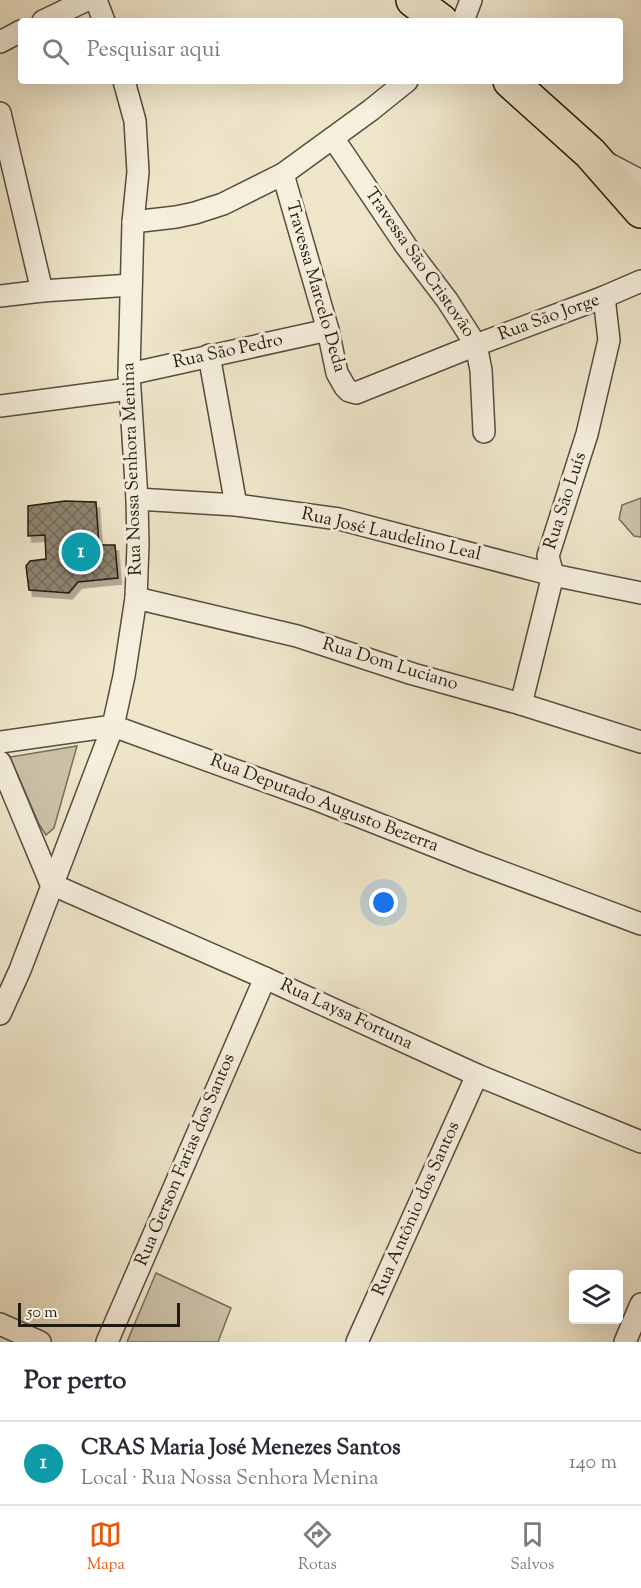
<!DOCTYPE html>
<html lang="pt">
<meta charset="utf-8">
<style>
body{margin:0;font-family:"Sorts Mill Goudy",serif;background:#f7f7f7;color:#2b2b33}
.controls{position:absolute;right:18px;bottom:18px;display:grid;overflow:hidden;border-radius:6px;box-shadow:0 6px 24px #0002}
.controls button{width:54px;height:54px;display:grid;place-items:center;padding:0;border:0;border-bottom:2px solid #e1e1e2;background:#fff;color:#2b2b33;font:30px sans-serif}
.scale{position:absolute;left:18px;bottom:15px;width:162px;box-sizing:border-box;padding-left:6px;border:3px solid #231a0f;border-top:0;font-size:16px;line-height:21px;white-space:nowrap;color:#231a0f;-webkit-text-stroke:4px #f5efdd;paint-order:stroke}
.you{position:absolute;left:384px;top:903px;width:21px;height:21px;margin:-15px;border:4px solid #fff;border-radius:50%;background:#1a73e8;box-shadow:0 0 0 9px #1a73e833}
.badge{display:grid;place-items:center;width:39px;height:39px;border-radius:50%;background:#ea580c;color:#fff;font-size:20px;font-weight:700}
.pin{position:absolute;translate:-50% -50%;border:3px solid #fff;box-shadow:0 2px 6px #0006}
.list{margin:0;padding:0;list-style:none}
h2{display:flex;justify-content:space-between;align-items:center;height:78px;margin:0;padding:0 24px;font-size:26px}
h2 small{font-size:20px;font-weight:400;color:#7c7c81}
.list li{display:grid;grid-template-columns:39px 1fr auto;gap:18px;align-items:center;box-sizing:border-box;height:84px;padding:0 24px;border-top:2px solid #e1e1e2}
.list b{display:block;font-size:22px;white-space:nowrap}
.list p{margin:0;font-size:20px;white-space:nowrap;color:#7c7c81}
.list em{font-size:20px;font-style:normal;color:#7c7c81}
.icon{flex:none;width:33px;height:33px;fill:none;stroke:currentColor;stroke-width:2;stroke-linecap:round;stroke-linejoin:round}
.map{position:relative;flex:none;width:641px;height:1342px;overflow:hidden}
.search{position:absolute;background:#fff;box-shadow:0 6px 24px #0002;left:18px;right:18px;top:18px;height:66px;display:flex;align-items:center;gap:15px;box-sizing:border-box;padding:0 21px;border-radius:6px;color:#7c7c81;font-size:22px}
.sheet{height:162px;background:#fff}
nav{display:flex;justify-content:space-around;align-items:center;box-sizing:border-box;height:84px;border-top:2px solid #e1e1e2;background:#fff;font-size:16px;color:#7c7c81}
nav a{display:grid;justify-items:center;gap:3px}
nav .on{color:#ea580c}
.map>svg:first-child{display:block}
</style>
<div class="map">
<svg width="641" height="1342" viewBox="0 0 641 1342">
<defs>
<pattern id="building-cross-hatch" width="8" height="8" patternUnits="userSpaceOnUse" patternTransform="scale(1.5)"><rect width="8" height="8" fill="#8d8470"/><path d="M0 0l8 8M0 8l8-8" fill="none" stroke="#736b5a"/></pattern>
<filter id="shadow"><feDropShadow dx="3.5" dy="6" stdDeviation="0" flood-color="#0004"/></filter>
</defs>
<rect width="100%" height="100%" fill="#efe6ca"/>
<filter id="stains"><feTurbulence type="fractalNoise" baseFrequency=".00333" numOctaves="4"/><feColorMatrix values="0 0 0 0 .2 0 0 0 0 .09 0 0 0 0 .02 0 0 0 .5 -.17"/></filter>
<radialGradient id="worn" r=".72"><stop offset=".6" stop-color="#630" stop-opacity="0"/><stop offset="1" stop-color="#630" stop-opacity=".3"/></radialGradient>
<g fill="#ccc3aa" stroke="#786e5c" stroke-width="1.5">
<path d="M641 498V537L634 536 619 519 622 505Z"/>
<path d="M77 746 54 828 46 835 39 824 10 757Z"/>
<path d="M156 1273 231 1308 218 1342H127Z"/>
</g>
<path fill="url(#building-cross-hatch)" stroke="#231a0f" stroke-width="1.5" filter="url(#shadow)" d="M65 501 96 502 99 545H115L118 578 78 582 69 593 29 590 26 566 30 561 46 559 45 535 28 536V506Z"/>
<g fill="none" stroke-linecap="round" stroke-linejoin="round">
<g stroke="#564d3e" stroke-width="24">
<g id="street">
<path d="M96 0 104 21"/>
<path d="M43 21 87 0"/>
<path d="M463 21 471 0"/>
<path d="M0 42 21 31"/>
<path d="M0 113 42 291"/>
<path d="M333 138 406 246 447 300 476 345 481 370 484 432"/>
<path d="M609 164 641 181"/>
<path d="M283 174 328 330 337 373 345 387 349 391 356 393 476 345 604 297 641 281"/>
<path d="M133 222 176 217 195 213 223 204 283 174 371 110 407 81"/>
<path d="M0 296 42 291 131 285"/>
<path d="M209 355 236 505"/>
<path d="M129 374 328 330"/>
<path d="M0 406 129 389"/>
<path d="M137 499 236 505 339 519 553 575 641 593"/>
<path d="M136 598 297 636 413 674 521 704 641 742"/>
<path d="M521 704 553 575 548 556 587 434 609 340 604 297"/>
<path d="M0 742 113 726 320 801 475 862 641 924"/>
<path d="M0 762 51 884 265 978 477 1075 641 1142"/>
<path d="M0 1014 20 970 113 726 124 676 136 598 138 545 137 499 129 374 133 222 138 172 135 121 124 81"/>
<path d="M0 1324 40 1342"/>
<path d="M107 1342 265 978"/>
<path d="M357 1342 477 1075"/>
<path d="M625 1342 641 1304"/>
</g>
</g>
<g stroke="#231a0f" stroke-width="36">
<g id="primary">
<path d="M413 0 441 21"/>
<path d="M510 81 590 153 641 211"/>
</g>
</g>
<use href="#street" stroke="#f5efdd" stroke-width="21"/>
<use href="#primary" stroke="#efe6ca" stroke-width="33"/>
</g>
<g text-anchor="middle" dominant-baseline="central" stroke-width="6" stroke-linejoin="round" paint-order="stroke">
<g font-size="18" fill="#231a0f" stroke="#f5efdd">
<text transform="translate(419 263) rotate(55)">Travessa São Cristovão</text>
<text transform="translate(315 287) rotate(74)">Travessa Marcelo Deda</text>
<text transform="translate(549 318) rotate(-20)">Rua São Jorge</text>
<text transform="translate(228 352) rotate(-12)">Rua São Pedro</text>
<text transform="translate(133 469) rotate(-92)">Rua Nossa Senhora Menina</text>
<text transform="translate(566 501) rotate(-72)">Rua São Luís</text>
<text transform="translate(391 535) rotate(13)">Rua José Laudelino Leal</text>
<text transform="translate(390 665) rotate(17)">Rua Dom Luciano</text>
<text transform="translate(324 804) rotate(21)">Rua Deputado Augusto Bezerra</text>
<text transform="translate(346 1015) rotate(25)">Rua Laysa Fortuna</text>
<text transform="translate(186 1160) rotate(-67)">Rua Gerson Farias dos Santos</text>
<text transform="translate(417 1209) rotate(-66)">Rua Antônio dos Santos</text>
</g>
</g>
<rect width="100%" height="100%" filter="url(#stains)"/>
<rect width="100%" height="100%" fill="url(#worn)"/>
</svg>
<div class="controls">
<button><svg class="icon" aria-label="layers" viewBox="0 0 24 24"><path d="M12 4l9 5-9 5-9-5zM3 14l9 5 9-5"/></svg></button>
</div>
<div class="scale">50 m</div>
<div class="you"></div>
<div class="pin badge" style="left:81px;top:552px;background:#0f9aa8">1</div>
<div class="search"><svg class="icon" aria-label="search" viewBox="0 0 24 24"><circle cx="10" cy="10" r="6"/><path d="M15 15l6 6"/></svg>Pesquisar aqui</div>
</div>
<section class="sheet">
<h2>Por perto<small></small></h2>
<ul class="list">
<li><span class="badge" style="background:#0f9aa8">1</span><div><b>CRAS Maria José Menezes Santos</b><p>Local · Rua Nossa Senhora Menina</p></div><em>140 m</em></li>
</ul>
</section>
<nav>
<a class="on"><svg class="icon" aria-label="map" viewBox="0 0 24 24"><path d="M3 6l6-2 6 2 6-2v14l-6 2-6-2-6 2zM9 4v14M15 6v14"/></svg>Mapa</a>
<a><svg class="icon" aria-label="directions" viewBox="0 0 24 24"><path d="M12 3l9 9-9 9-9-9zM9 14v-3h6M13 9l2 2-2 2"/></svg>Rotas</a>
<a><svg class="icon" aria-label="saved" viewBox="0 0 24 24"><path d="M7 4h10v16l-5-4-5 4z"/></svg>Salvos</a>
</nav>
